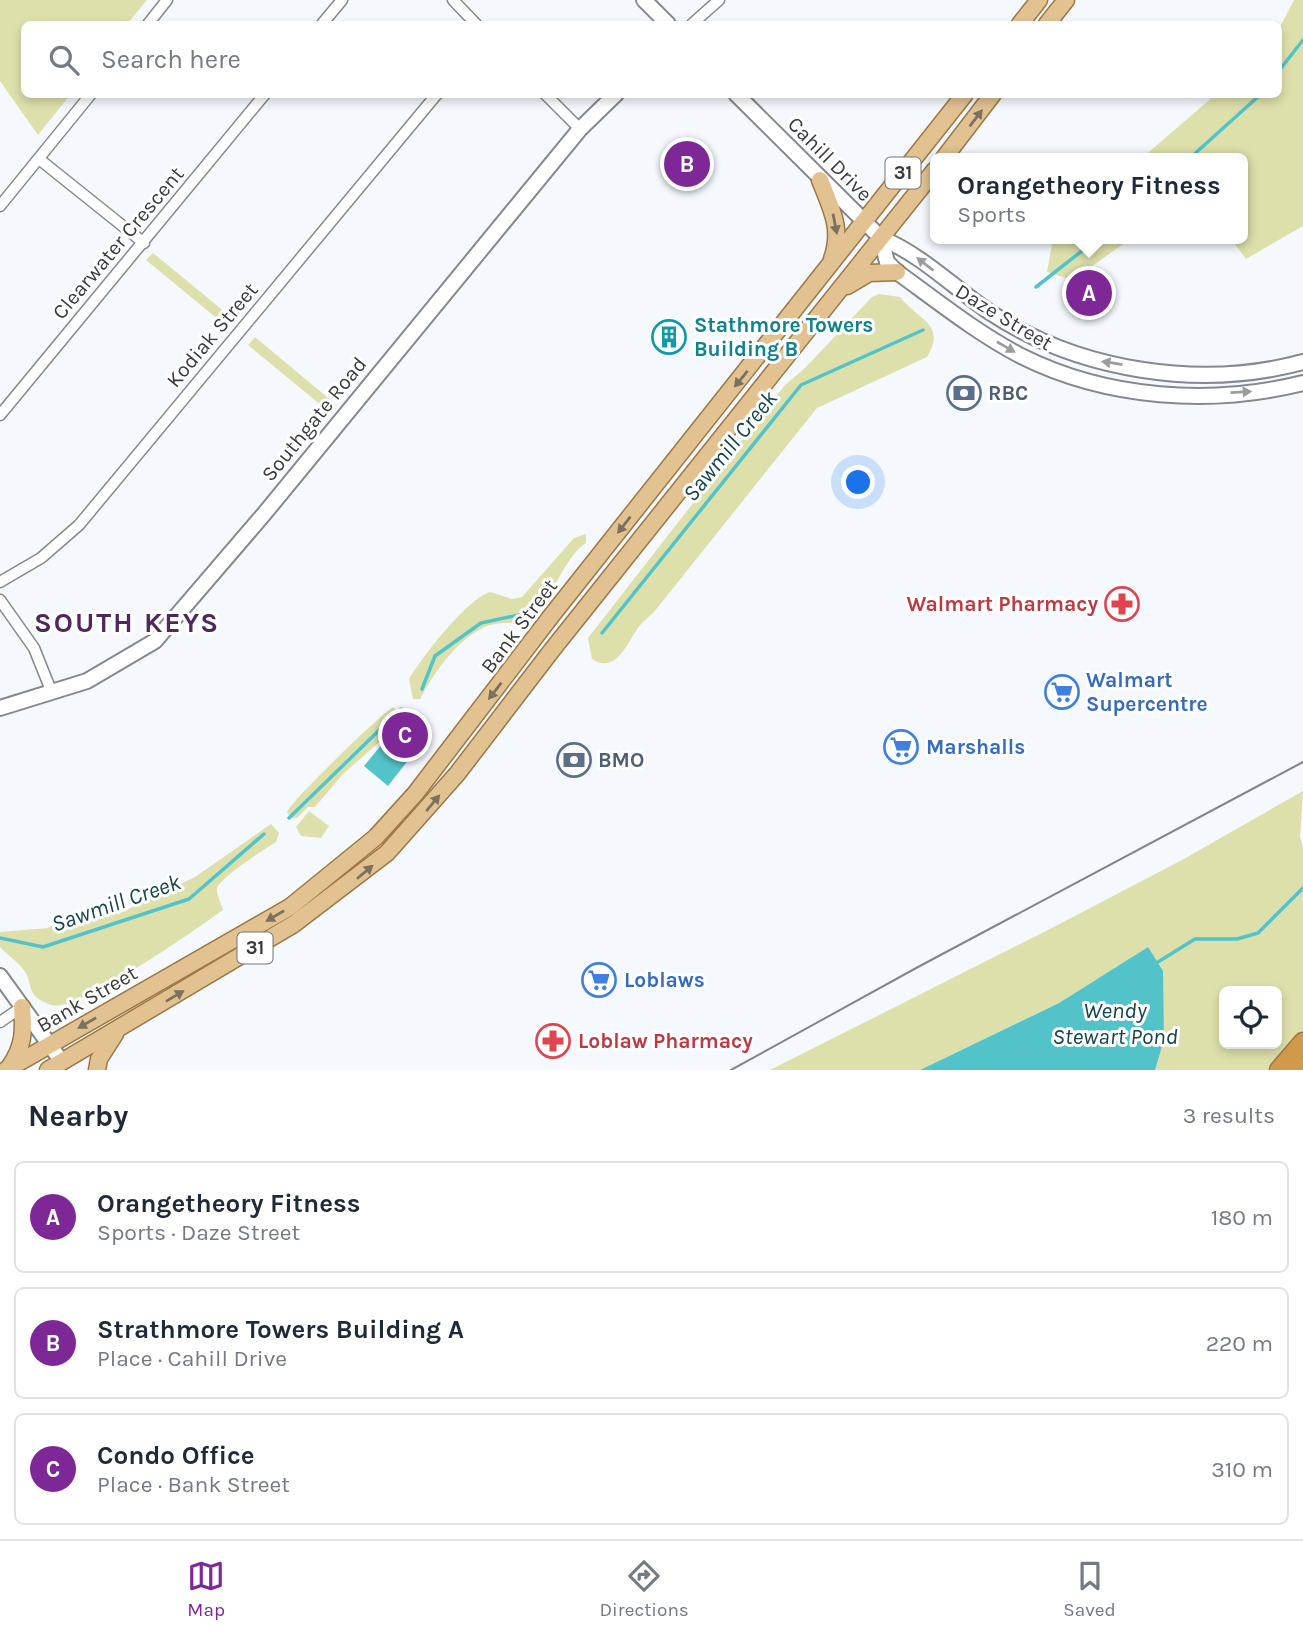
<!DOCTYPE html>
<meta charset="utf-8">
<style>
body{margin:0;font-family:Karla,sans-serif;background:#f2f2f3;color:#1f2937}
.controls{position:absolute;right:21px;bottom:21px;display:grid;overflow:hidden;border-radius:10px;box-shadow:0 4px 10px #0003}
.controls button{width:63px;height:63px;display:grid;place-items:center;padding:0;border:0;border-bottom:2px solid #e0e1e3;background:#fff;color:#1f2937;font:35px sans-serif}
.you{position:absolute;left:859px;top:483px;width:24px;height:24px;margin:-18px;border:5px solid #fff;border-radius:50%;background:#1a73e8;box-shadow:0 0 0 10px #1a73e833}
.badge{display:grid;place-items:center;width:46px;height:46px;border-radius:50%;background:#7e2897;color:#fff;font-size:23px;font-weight:700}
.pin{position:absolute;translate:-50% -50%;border:4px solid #fff;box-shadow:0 2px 7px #0006}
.popup{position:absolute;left:930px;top:153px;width:318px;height:91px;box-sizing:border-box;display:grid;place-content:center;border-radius:10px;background:#fff;filter:drop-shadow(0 2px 5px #0005);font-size:23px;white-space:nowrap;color:#747a83}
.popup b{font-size:26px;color:#1f2937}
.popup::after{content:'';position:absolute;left:50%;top:100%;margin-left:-14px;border:14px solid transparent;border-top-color:#fff}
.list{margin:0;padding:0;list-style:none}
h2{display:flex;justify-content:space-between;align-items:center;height:91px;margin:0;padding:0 28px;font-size:30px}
h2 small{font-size:23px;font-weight:400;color:#747a83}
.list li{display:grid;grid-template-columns:46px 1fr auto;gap:21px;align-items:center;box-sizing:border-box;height:112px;margin:0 14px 14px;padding:0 14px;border:2px solid #e0e1e3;border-radius:10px}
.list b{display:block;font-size:26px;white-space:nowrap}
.list p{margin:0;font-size:23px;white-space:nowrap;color:#747a83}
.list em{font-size:23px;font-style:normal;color:#747a83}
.icon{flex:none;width:38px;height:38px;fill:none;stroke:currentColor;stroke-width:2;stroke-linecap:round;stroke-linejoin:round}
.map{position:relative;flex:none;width:1303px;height:1070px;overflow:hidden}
.search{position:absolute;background:#fff;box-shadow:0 4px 10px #0003;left:21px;right:21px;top:21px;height:77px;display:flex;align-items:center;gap:18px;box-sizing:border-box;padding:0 24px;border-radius:10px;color:#747a83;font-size:26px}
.sheet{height:469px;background:#fff}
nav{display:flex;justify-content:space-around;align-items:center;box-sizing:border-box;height:98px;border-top:2px solid #e0e1e3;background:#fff;font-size:19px;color:#747a83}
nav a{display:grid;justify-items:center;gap:4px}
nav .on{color:#7e2897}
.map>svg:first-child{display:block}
</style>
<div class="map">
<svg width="1303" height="1070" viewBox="0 0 1303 1070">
<rect width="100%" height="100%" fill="#f5f9fe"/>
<g fill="#dde0ab" fill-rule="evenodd">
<path d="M0 0H147L127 24H24V94L70 95 38 135 0 81Z"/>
<path d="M1294 0H1303V226L1246 259 1231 239H1243V158H1142L1215 95 1278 94 1279 29Z"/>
<path d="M1053 239H1130L1073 280 1047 272Z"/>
<path d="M153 253 231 317 225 325 146 260Z"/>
<path d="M879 294 900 297C918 320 947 324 927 357L817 408 654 612C649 617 642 622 638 628 627 643 616 675 592 659L588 638 785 385 806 367 872 297Z"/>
<path d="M255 337 333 402 327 410 248 345Z"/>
<path d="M586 534V543C564 557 556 593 535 612 516 629 503 619 485 627 455 641 435 672 420 699H413L409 679C422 657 467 599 490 592L512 599 522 597 574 538Z"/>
<path d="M393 707 403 719 400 724 343 774 315 807H308L297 818H291L287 812C291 801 380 715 393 707Z"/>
<path d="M1303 791 1300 837 1303 847V1070H1155L1164 1040 1148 947 1059 1003 920 1070H770L1046 931 1182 860ZM1224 991H1277V1044H1224Z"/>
<path d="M309 811 329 826 321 838 301 836 296 827Z"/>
<path d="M271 824 279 833 276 842C266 848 219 879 217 888 216 894 221 903 223 910 198 928 76 1014 51 1005 23 995 35 984 23 969 18 962 6 954 0 947V932L48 928 95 903 106 904 118 914 195 877Z"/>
</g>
<g fill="#53c3ca">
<path d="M403 740 420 745 388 786 364 766 383 743 394 744Z"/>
<path d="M1148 947 1163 971 1164 1040 1155 1070H920L1059 1003Z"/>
</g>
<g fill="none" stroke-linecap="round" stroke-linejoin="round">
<g stroke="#53c3ca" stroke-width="3.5">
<path d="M1278 72 1303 40"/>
<path d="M1190 158 1261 94"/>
<path d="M1036 287 1097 239"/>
<path d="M602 633 801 385 923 330"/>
<path d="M422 689 435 656 481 623 523 614"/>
<path d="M289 818 401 709"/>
<path d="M0 938 43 947 189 899 264 834"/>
<path d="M1158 962 1195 939H1237L1258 933 1303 888"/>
</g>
<g stroke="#85898f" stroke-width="13">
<g id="street">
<path d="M453 0 476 24"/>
<path d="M148 24 167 0"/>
<path d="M322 24 342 0"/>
<path d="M692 24 719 0"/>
<path d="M545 94 580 129"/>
<path d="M39 159 144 243"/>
<path d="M0 206 91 94"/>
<path d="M0 415 265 94"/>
<path d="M0 582 41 558 79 525 437 94"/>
<path d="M0 600 34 648 52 693"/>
<path d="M0 1022 22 1007"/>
</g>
</g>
<g stroke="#85898f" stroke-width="18">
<g id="secondary">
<path d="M644 0 668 24"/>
<path d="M736 94 881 238C922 255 954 288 991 313 1079 371 1200 390 1303 362"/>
<path d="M881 238 887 262 897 272C937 301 977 333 1021 356 1107 399 1211 406 1303 383"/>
<path d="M0 708 87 681 155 641 264 514 580 129 616 94"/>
<path d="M0 976 62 1062"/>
</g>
</g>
<g stroke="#9b7845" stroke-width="19">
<g id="primary">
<path d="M1020 24 1039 0"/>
<path d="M1047 24 1066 0"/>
<path d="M944 158 993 94"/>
<path d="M820 180C831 208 843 229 832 259"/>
<path d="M847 286 869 273 897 272"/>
<path d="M10 1066C24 1046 24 1031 22 1007"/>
<path d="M6 1070 290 907 376 837 415 794 552 615 965 94"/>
<path d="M48 1070 294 924 387 853 457 774 552 650 935 170"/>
<path d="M97 1070 99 1059 115 1034"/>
</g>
</g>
<g stroke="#9b7845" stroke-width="21">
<g id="highway">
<path d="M1279 1070 1303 1042"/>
<path d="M1299 1070 1303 1066"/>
</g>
</g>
<use href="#street" stroke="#fff" stroke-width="10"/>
<use href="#secondary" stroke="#fff" stroke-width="14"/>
<use href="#primary" stroke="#e3c292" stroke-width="16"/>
<use href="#highway" stroke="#d1994a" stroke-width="18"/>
<path stroke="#838589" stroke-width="2" d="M731 1070 918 967 1303 762"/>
</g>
<defs><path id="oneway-solid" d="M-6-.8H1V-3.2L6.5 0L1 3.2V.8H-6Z" transform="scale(1.75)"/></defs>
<g fill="#7c705e">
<use href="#oneway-solid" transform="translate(976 118) rotate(-53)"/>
<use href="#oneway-solid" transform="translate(835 224) rotate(79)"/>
<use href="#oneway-solid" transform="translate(741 379) rotate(129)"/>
<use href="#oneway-solid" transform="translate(624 525) rotate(128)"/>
<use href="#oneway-solid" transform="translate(495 691) rotate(128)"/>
<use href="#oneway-solid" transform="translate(433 803) rotate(-50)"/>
<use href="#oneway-solid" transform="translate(365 872) rotate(-40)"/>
<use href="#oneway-solid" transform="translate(275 916) rotate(150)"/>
<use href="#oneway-solid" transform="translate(175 996) rotate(-31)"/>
<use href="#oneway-solid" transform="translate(87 1023) rotate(150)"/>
</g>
<g fill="#9c9c9e">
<use href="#oneway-solid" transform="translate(925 264) rotate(-142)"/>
<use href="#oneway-solid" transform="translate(1006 347) rotate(30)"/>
<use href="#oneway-solid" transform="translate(1112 363) rotate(-171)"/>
<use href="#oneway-solid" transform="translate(1241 392) rotate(-3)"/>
</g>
<defs>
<g id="building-ring" transform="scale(1.75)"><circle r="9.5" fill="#fff" stroke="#0f9aa8" stroke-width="1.5"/><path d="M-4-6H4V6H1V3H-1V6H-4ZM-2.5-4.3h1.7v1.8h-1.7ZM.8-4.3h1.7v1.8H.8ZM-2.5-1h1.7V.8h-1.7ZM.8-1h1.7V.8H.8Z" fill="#0f9aa8"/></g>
<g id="bank-ring" transform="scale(1.75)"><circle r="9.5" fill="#fff" stroke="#5c6f8a" stroke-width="1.5"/><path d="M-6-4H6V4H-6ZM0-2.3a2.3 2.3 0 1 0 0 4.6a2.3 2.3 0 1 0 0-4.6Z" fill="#5c6f8a"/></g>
<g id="pharmacy-ring" transform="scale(1.75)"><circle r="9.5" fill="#fff" stroke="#e0444e" stroke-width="1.5"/><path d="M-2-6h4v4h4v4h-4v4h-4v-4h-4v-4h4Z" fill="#e0444e"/></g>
<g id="supermarket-ring" transform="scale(1.75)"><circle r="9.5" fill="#fff" stroke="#3f7fe0" stroke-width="1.5"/><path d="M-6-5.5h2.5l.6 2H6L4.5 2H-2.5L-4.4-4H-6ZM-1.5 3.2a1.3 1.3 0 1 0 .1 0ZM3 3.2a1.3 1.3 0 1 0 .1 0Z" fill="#3f7fe0"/></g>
</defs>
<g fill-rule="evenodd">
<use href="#building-ring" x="669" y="337"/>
<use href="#bank-ring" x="964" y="393"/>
<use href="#pharmacy-ring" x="1122" y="604"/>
<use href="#supermarket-ring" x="1062" y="692"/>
<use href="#supermarket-ring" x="901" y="747"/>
<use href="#bank-ring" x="574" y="760"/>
<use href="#supermarket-ring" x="599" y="980"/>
<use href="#pharmacy-ring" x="553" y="1041"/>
</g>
<g text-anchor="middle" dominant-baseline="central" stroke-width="6" stroke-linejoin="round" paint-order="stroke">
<g fill="#fff" stroke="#747576" stroke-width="2">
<rect x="885.5" y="157.5" width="35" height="31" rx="5"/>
<rect x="237.5" y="932.5" width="35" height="31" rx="5"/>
</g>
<g font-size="19" font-weight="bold" fill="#383a3c">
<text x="903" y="173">31</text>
<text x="255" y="948">31</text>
</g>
<g font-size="21" fill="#383a3c" stroke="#fff">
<text transform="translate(830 159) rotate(45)">Cahill Drive</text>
<text transform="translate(118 243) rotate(-50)">Clearwater Crescent</text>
<text transform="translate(1004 317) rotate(31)">Daze Street</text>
<text transform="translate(212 335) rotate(-50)">Kodiak Street</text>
<text transform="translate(314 419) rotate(-51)">Southgate Road</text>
<text transform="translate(519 626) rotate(-53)">Bank Street</text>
<text transform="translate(87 999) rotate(-30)">Bank Street</text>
</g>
<g font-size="21" font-weight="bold" fill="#0d838f" stroke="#fff" text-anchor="start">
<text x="694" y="325">Stathmore Towers<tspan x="694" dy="24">Building B</tspan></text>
</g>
<g font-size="21" font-weight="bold" fill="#4e5e75" stroke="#fff" text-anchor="start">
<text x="988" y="393">RBC</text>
<text x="598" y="760">BMO</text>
</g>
<g font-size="21" font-weight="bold" fill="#be3a42" stroke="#fff" text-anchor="end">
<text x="1098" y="604">Walmart Pharmacy</text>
<text x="578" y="1041" text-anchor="start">Loblaw Pharmacy</text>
</g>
<g font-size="21" font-weight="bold" fill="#366cbe" stroke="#fff" text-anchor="start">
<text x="1086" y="680">Walmart<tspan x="1086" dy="24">Supercentre</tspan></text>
<text x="926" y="747">Marshalls</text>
<text x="624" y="980">Loblaws</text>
</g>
<g font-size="23" font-style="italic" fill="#134649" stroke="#fff">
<text transform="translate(730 446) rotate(-51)">Sawmill Creek</text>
<text transform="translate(116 903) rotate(-19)">Sawmill Creek</text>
<text x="1115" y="1010">Wendy<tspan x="1115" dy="26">Stewart Pond</tspan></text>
</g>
<g font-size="28" font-weight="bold" letter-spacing="2" fill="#50275c" stroke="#fff">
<text x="127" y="622">SOUTH KEYS</text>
</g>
</g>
</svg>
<div class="controls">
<button><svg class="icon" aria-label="locate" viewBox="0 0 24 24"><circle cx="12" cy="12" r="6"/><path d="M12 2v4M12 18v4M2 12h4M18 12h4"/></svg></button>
</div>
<div class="you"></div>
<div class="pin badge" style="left:1089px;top:293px">A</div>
<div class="popup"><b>Orangetheory Fitness</b>Sports</div>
<div class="pin badge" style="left:687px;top:164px">B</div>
<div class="pin badge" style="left:405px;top:735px">C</div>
<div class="search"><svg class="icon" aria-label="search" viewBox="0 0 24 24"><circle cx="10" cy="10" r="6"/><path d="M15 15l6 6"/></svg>Search here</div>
</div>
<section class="sheet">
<h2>Nearby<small>3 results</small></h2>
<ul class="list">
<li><span class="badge">A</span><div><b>Orangetheory Fitness</b><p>Sports · Daze Street</p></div><em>180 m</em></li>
<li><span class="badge">B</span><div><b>Strathmore Towers Building A</b><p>Place · Cahill Drive</p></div><em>220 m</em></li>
<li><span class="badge">C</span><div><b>Condo Office</b><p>Place · Bank Street</p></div><em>310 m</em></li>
</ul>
</section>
<nav>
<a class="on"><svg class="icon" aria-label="map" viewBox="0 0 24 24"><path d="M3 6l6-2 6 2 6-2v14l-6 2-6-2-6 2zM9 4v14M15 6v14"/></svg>Map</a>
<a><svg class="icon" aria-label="directions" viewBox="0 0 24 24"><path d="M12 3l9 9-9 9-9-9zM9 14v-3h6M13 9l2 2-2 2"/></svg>Directions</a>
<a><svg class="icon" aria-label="saved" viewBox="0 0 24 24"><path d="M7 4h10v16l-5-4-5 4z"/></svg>Saved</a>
</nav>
